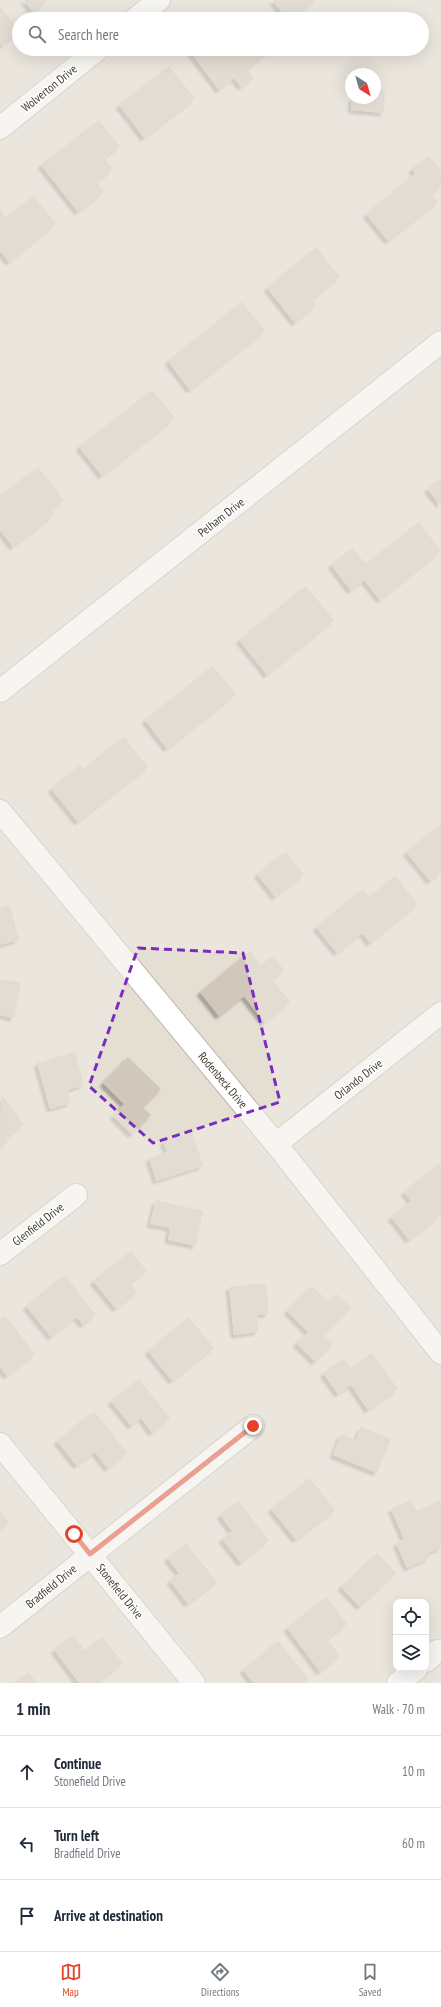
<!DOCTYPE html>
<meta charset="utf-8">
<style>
body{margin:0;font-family:"PT Sans Narrow",sans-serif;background:#f2f2f3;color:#1f2937}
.controls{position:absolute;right:12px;bottom:12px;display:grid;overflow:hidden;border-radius:8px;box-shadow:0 4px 16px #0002}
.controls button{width:36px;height:36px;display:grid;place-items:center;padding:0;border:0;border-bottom:1px solid #e0e1e3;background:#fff;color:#1f2937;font:20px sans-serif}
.compass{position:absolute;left:345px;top:68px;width:36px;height:36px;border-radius:50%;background:#fff;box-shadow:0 4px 16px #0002;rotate:143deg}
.stop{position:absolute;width:12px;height:12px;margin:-9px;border:3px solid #e34329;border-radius:50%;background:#fff}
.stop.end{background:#e34329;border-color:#fff;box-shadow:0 1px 4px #0008}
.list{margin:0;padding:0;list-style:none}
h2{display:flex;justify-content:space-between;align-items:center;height:52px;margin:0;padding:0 16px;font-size:17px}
h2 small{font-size:13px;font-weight:400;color:#747a83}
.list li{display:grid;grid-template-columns:26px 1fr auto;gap:12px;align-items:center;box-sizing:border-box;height:72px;padding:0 16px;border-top:1px solid #e0e1e3}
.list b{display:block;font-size:15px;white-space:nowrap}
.list p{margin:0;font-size:13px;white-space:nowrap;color:#747a83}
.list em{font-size:13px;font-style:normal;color:#747a83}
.icon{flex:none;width:22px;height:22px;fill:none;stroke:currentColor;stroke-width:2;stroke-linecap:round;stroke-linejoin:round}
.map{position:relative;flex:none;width:441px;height:1683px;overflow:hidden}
.search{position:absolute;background:#fff;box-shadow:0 4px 16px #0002;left:12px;right:12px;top:12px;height:44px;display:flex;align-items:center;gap:10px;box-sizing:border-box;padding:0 14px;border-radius:22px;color:#747a83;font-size:15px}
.sheet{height:268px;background:#fff}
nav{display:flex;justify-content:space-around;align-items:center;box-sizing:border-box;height:56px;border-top:1px solid #e0e1e3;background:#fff;font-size:11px;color:#747a83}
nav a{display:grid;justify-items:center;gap:2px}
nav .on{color:#e34329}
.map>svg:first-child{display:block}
</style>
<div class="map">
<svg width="441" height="1683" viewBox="0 0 441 1683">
<defs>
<filter id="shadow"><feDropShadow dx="-3.5" dy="3.5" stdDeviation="1" flood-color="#0004"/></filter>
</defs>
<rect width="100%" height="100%" fill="#f0ede5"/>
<path fill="#e4ded3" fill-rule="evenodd" d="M0 0H441V1683H0ZM19 19H422V49H19ZM351 74H375V98H351ZM396 1602H426V1668H396Z"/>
<g fill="#d1c8bb" filter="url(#shadow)">
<path d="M24 0H48L33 12Z"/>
<path d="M274 0H316L292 19H287L273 1Z"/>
<path d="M0 6 19 30V32L2 46 0 43Z"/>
<path d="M191 49H272L247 69 254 78 241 87 234 78 219 90 189 50Z"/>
<path d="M169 66 195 99 144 138 119 105Z"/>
<path d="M375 90 385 91 384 113 351 110 352 98H375Z"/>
<path d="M99 120 120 146 104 158 113 169 97 182 104 192 78 212 41 165Z"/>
<path d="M429 156 441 171V187L432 194 438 202 388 241 366 214 415 174 412 169Z"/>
<path d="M34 196 56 224 9 262 0 251V209L6 217Z"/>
<path d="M316 247 340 277 312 300 316 305 295 323 267 288Z"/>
<path d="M242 302 265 331 190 390 168 361Z"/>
<path d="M152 390 175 418 102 476 79 447Z"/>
<path d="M38 467 64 500 52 510 55 514 13 547 0 530V496Z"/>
<path d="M441 478V506L427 489Z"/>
<path d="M419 522 441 551 380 600 364 580 351 591 331 565 352 548 366 564Z"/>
<path d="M306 586 334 620 267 675 239 640Z"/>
<path d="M213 666 236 694 167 749 145 720Z"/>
<path d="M124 737 148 767 78 822 51 789 80 765 83 769Z"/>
<path d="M441 824V872L430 881 406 852Z"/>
<path d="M286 851 304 875 275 897 257 874Z"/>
<path d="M395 876 418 904 370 943 362 933 337 953 316 927 363 889 369 897Z"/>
<path d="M10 905 19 940 0 945V908Z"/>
<path d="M250 951 261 965 273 956 284 970 272 979 290 1002 265 1023 244 996 219 1016 200 992Z"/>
<path d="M0 979 21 982 14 1018 0 1015Z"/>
<path d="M75 1052 84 1085 68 1090 71 1103 50 1109 37 1063Z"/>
<path d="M128 1057 161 1089 143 1107 151 1115 132 1135 113 1116 124 1104 103 1083Z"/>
<path d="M1 1094 24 1124 5 1139 8 1142 0 1149Z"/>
<path d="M192 1132 203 1166 156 1181 149 1158 167 1152 163 1141Z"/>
<path d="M441 1162V1215L409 1240 391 1217 411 1201 404 1192Z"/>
<path d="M156 1200 203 1211 196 1246 168 1240 170 1228 150 1224Z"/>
<path d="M131 1251 147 1271 131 1283 137 1292 116 1309 93 1281Z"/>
<path d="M65 1275 96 1315 83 1325 77 1317 51 1337 26 1306Z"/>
<path d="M266 1283 269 1314 257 1315 258 1332 234 1335 229 1287Z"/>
<path d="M312 1286 329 1302 337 1294 351 1308 324 1335 333 1344 315 1362 296 1343 308 1332 287 1311Z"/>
<path d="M5 1315 35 1354 7 1376 0 1367V1319Z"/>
<path d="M189 1317 214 1348 172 1381 148 1351Z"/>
<path d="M372 1353 398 1389 368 1410 351 1385 338 1394 323 1373 344 1358 351 1368Z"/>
<path d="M139 1379 170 1418 152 1433 141 1418 131 1426 111 1401Z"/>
<path d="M94 1411 127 1453 108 1469 95 1452 77 1466 57 1441Z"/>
<path d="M361 1427 391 1439 377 1473 333 1455 341 1434 356 1440Z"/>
<path d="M310 1478 335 1510 296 1540 271 1509Z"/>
<path d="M411 1500 416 1511 441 1500V1548L428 1553 430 1558 407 1568 396 1543 404 1539 391 1509Z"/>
<path d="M238 1501 269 1540 241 1563 222 1539 232 1531 220 1515Z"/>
<path d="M0 1510 9 1522 0 1529Z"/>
<path d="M186 1543 217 1582 188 1604 170 1581 179 1573 167 1558Z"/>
<path d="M377 1553 396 1573 360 1607 341 1587Z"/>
<path d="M326 1597 347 1624 327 1639 340 1656 320 1672 287 1628Z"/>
<path d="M73 1635 85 1651 102 1637 123 1663 97 1683H79L54 1650Z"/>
<path d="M278 1641 308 1679 303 1683H253L243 1670Z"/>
<path d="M28 1672 37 1683H14Z"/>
</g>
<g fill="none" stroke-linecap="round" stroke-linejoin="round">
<g stroke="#beb7ab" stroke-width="24">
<g id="minor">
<path d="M135 19 159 0"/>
<path d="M0 128 98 49"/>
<path d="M0 691 441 342"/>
<path d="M0 811 276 1144 441 1353"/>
<path d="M276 1144 441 1013"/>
<path d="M0 1254 76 1195"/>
<path d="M0 1444 194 1683"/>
<path d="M0 1627 253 1426"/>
<path d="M426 1661 437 1651"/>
<path d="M398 1683 417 1668"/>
</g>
</g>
<use href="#minor" stroke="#fff" stroke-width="22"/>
</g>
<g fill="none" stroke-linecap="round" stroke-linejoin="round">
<path stroke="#e34329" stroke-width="5" d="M74 1534 90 1554 253 1426"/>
</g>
<path d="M0 0H441V1683H0ZM138 948 243 953 280 1102 153 1143 89 1086Z" fill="#f0ede5" fill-opacity=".55" fill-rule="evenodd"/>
<path fill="none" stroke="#7b2cbf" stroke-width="3" stroke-dasharray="8 5" stroke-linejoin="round" d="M138 948 243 953 280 1102 153 1143 89 1086Z"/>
<g text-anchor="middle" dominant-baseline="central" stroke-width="3" stroke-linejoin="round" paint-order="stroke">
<g font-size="12" fill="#423d35" stroke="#fff">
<text transform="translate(49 88) rotate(-39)">Wolverton Drive</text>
<text transform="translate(221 517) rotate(-38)">Pelham Drive</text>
<text transform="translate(358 1079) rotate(-38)">Orlando Drive</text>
<text transform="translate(223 1080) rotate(50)">Rodenbeck Drive</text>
<text transform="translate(38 1224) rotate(-38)">Glenfield Drive</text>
<text transform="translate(51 1586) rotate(-39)">Bradfield Drive</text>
<text transform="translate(120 1591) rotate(51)">Stonefield Drive</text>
</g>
</g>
</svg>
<div class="controls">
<button><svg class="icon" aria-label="locate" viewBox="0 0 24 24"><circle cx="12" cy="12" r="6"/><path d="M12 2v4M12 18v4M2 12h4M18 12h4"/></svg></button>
<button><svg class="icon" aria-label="layers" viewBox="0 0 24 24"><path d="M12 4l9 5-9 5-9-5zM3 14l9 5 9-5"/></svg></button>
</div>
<svg class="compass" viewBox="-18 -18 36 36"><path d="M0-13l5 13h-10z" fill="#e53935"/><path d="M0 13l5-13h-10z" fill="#747a83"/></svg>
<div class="stop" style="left:74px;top:1534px"></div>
<div class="stop end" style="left:253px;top:1426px"></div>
<div class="search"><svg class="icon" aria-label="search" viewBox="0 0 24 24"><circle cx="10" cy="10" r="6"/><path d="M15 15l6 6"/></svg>Search here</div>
</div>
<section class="sheet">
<h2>1 min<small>Walk · 70 m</small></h2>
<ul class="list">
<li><svg class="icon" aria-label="ahead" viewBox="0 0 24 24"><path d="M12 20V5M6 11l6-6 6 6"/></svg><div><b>Continue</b><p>Stonefield Drive</p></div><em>10 m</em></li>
<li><svg class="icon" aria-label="left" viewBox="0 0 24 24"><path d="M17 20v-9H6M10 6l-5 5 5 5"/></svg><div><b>Turn left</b><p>Bradfield Drive</p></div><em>60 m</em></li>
<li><svg class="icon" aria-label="arrive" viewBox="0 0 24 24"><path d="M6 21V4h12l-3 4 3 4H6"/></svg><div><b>Arrive at destination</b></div></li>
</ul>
</section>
<nav>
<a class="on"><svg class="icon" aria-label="map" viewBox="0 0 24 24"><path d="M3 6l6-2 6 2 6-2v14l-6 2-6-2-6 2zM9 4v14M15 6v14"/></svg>Map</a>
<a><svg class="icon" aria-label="directions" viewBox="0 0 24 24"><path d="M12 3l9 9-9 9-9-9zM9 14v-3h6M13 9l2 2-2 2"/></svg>Directions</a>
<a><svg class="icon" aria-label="saved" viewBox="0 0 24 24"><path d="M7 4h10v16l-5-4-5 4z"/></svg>Saved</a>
</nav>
